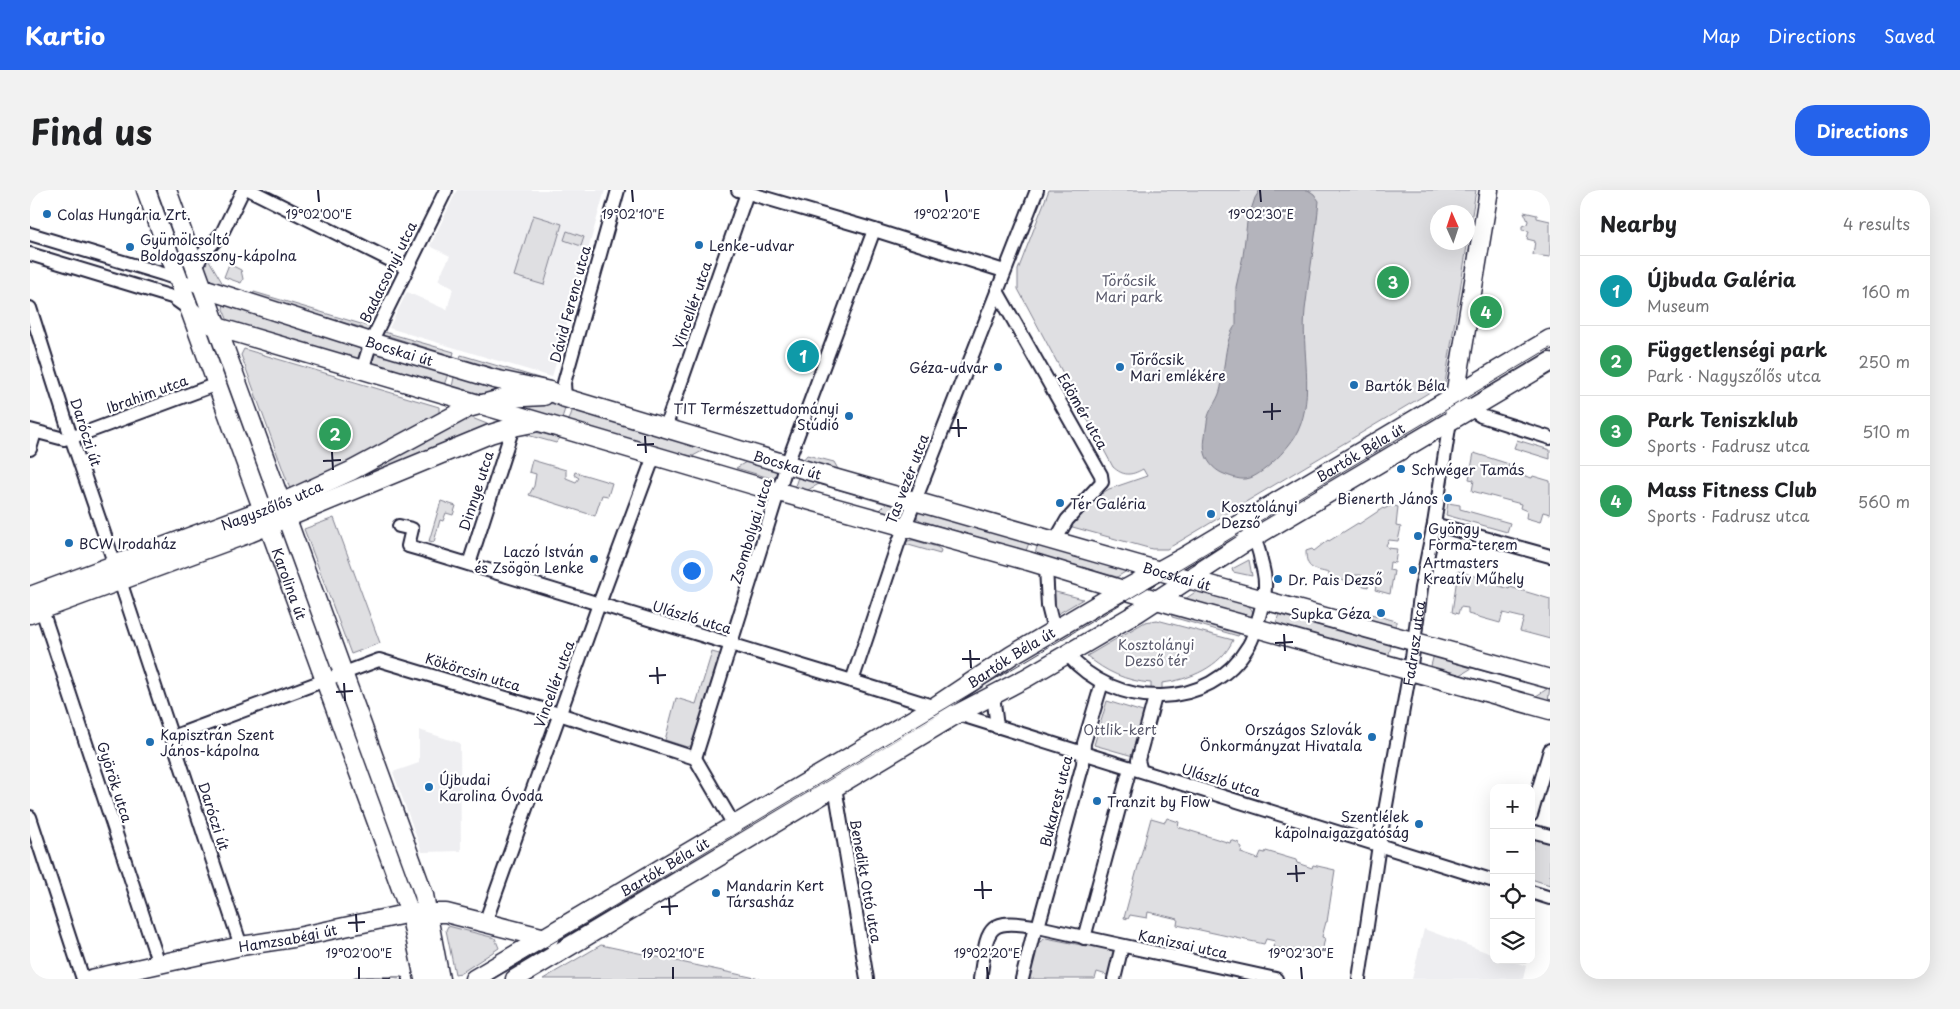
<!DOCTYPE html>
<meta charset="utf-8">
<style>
body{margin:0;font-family:"Playpen Sans",sans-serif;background:#f2f2f2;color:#202124}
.controls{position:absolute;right:15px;bottom:15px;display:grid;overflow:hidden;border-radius:10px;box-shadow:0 5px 20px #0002}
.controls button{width:45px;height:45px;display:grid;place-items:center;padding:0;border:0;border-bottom:1px solid #e0e0e0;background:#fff;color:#202124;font:25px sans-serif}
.compass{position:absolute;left:1400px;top:15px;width:45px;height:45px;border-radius:50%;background:#fff;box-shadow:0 5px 20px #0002;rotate:357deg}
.you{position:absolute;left:661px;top:380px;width:18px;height:18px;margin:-12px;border:4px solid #fff;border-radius:50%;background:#1a73e8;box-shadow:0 0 0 8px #1a73e833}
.badge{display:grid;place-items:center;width:32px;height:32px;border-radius:50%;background:#2563eb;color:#fff;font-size:16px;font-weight:700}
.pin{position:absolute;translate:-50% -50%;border:2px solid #fff;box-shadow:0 1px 5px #0006}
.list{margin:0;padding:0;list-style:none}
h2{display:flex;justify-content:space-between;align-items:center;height:65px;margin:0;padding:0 20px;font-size:21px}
h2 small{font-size:16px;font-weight:400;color:#757577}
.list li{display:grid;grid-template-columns:32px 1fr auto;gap:15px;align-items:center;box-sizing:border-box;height:70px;padding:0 20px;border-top:1px solid #e0e0e0}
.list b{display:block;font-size:19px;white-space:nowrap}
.list p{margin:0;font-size:16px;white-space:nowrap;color:#757577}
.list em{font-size:16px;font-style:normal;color:#757577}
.icon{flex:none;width:28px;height:28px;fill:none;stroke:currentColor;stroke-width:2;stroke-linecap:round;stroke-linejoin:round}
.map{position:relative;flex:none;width:1520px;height:789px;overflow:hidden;border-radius:20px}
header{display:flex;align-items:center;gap:30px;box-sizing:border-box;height:70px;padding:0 25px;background:#2563eb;color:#fff}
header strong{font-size:24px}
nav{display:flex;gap:28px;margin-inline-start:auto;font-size:18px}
.intro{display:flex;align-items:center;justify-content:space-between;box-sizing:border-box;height:120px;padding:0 30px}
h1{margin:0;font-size:35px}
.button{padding:12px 22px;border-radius:20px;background:#2563eb;color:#fff;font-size:18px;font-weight:700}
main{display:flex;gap:30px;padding:0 30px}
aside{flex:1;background:#fff;border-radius:20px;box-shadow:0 5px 20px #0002}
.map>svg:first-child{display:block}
</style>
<header>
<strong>Kartio</strong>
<nav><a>Map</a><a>Directions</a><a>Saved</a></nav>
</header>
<div class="intro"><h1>Find us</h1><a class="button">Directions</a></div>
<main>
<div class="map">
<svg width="1520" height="789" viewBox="0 0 1520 789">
<rect width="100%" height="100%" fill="#fff"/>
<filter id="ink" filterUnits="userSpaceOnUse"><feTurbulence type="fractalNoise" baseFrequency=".02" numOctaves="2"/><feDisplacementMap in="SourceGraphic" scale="10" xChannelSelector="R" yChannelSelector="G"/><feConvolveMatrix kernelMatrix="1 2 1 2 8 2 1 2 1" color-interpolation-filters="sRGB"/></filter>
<g filter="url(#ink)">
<g fill="#eeeef1">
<path d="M427 0H575L522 187 359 138 377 102 417 120 423 98 408 90 420 66 400 56Z"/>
<path d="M389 540 430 553 431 661 392 662 363 582 389 573Z"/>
<path d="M1394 739 1464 765V770H1480L1496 776 1493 789H1382Z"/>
</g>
<g fill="#dfdfe2" stroke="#80808e" fill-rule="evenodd">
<path d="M1019 0H1446L1415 193 1137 359H1122L1039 336 1066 307 1079 299 1117 286 1113 279C1101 286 1093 286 1083 277L988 99V80ZM1408 22H1438V52H1408Z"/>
<path d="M1494 22 1507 25V28L1520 31V67L1503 65 1505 51 1497 49 1499 41 1492 40V36L1497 34 1498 31Z"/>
<path d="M503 25 532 34 514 95 484 86Z"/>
<path d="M537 41 554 47 551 56 534 50Z"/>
<path d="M176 65 193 94 192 97 177 88 172 73Z"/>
<path d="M199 74 211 80 213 89 211 93 194 87Z"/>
<path d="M224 102 341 137 336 142H332L333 138 223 106Z"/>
<path d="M194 114 330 156 331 166 326 170 200 136 193 119Z"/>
<path d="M351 141 424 162 423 166 359 146 358 150 352 146Z"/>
<path d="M214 159 409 217V223L332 265 260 299 211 165Z"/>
<path d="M189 160 242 303 234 306 181 164Z"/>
<path d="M347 161 419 181 413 198 341 174 342 165Z"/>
<path d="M431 165 529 194 530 197 460 181 461 177 437 170 436 174 429 171Z"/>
<path d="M425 183 481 197 450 209 421 201Z"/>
<path d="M517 213 536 216 531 231 474 215Z"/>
<path d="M543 218 748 280 747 286 740 288 706 278 716 272 674 260 663 266 623 259 538 234Z"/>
<path d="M437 226 462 236 269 317 311 292Z"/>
<path d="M501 241 530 248 526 253 490 243Z"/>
<path d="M1487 250 1520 260V269L1484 258Z"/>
<path d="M1444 263 1479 274 1478 278 1488 281V284L1502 288 1503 286 1520 291V324L1513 322 1510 332 1496 328 1497 321 1490 318 1491 314 1442 301 1444 290 1439 289Z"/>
<path d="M777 265 804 272 808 279 773 270Z"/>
<path d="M502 270 536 280V288L546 292 549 288 544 285 545 282 582 293 578 306 572 305 565 326 499 305 504 296 506 284 499 282Z"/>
<path d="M769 284 873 317V323L868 328 848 322 856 314 789 294 774 302 764 299Z"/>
<path d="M411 311 426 316 423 325 416 323 413 331 410 330 404 352 399 351Z"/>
<path d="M1418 313 1430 315V319L1480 333 1477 342 1416 325Z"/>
<path d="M1362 315 1368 317 1366 336 1371 337 1368 351 1359 350 1356 355 1358 358 1367 359 1365 373 1360 372 1359 380 1364 381 1360 404 1345 400 1347 392 1346 389 1340 390 1338 397 1330 395 1332 387 1331 385H1325L1322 393 1299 387V383C1284 379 1276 380 1276 361L1282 359 1284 361 1298 350 1299 351 1328 333 1329 334 1353 318 1354 319Z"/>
<path d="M888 321 1000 350 996 361 892 331 887 328Z"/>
<path d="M304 328 350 453 321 464 274 339Z"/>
<path d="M257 344 305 475 296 478 248 347Z"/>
<path d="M883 350 907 357 911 360 910 364 875 354 877 351Z"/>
<path d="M1008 353 1100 379 1087 387 1005 364Z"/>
<path d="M1219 370 1222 386 1203 382 1202 379Z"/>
<path d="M1428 381 1467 393V395L1479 399 1480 397 1520 409V449L1490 441 1494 428 1473 423 1470 433 1438 424V418L1430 417 1428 424 1422 422Z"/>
<path d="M1170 399 1217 413 1223 422V429L1152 411Z"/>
<path d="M1022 401 1053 409 1026 425 1023 415Z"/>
<path d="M1250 421 1362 452 1358 468 1245 436Z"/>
<path d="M1141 424 1210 443 1208 446 1142 427Z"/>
<path d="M1341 424 1366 431V437L1340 430Z"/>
<path d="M1127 430 1203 450C1191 477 1159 490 1132 493V501H1121V493C1096 491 1076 482 1057 466L1115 432Z"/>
<path d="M682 462 693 465 667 554 657 557 635 550 646 508 666 514Z"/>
<path d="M1404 464 1520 496 1518 512 1503 508 1517 499 1442 478 1427 487 1400 480Z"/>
<path d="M312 496 386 703H379L353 636 359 627 325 535 319 541 304 498Z"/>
<path d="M1077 511 1116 523 1103 566 1064 555Z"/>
<path d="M1121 628 1135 632 1137 628 1149 632 1148 637 1200 653 1201 650 1209 653V655L1212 657 1211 663 1228 669 1231 662 1235 663 1236 661 1266 670 1267 673 1282 678 1283 675 1305 680 1297 732H1296L1292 747 1295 748 1291 767 1243 757 1245 751 1236 749 1234 754 1147 735 1148 729 1118 722 1117 728 1100 725 1098 729 1094 728Z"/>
<path d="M1506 645 1520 649V695L1501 689V662Z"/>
<path d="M418 736 465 748 469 758 431 783 425 784 416 740Z"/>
<path d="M1016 748 1056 756 1064 753 1080 757 1085 763 1080 786 1067 782 1065 789H998L1008 753Z"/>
<path d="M571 755 730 789H513Z"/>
</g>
<path fill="#b4b4bc" stroke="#7a7a88" d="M1230 0H1278L1284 4 1289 11C1286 48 1279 84 1275 120 1271 160 1285 204 1268 241 1261 256 1235 283 1220 288 1211 291 1202 287 1194 284 1186 281 1179 274 1176 266 1172 256 1176 242 1177 232 1178 220 1187 212 1190 201 1195 183 1194 148 1206 135V97L1213 66 1217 32 1225 8Z"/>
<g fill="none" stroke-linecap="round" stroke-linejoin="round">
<g stroke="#22223b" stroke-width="16">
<g id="street">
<path d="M220 0 376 78"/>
<path d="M708 0 838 38 974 81"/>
<path d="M0 44 133 84 173 98"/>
<path d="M0 64 142 107 160 120"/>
<path d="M165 79 172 65 192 43 213 0"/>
<path d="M967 101 1071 285 1072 292 1037 330 1025 351"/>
<path d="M0 118 41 247 85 375"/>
<path d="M332 180 341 152 416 0"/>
<path d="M535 208 534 193 588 0"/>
<path d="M1434 215 1451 226 1520 248"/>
<path d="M635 238 717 3"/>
<path d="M0 240 34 249 52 244 187 194"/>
<path d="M0 259 5 242"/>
<path d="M1404 334 1520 366"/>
<path d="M369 336 382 339 378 356 392 360 822 491 1464 691"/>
<path d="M439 374 483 237"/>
<path d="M1016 377 1018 416 1024 440"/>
<path d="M90 391 211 756"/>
<path d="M12 420 129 774"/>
<path d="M1037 464C1085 520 1179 523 1219 455 1224 447 1226 436 1229 427 1232 416 1236 404 1235 393 1235 386 1233 378 1231 371 1228 353 1222 339 1202 339"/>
<path d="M822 491 868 354 1007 0"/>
<path d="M963 505 967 537"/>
<path d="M142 547 349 470 529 524 665 568 704 635"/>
<path d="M665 568 757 274 844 40"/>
<path d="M1110 578 1108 570 1125 507"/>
<path d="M805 597 837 789"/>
<path d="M1501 625 1520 560"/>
<path d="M0 627 53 789"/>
<path d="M1505 642 1520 646"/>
<path d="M1501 702 1520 708"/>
<path d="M455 733 569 414 624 266"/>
<path d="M1054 748 1100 578"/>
<path d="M950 789C958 741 953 726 1008 737L1246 789"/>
<path d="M992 789 1003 745 1008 737 1053 574 1054 553 1072 493"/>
<path d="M1084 789 1092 756"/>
<path id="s1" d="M1329 789 1349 655 1382 468 1391 398 1404 334 1420 231 1425 206"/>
</g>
</g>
<g stroke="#22223b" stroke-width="21">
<g id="secondary">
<path id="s2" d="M116 0 380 723 394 789"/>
<path d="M137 0 394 705 410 789"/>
<path id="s3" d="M173 98 341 152 464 189 520 201 535 208 776 280 1147 386 1520 489"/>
<path d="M160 120 171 130 187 137 727 296 998 371 1140 414 1520 520"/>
<path d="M1425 206 1459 0"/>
<path id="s4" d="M0 406 251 313 321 281 438 218 475 208 514 206"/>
<path d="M0 424 220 343 460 244 483 237 503 233"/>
<path id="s5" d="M61 789 211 756 263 748 380 723H416L519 749"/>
<path id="s6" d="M444 789 904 517 982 465 1072 412 1152 368 1520 149"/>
<path d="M485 789 927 524 996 488 1107 423 1211 355 1520 172"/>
</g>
</g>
<use href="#street" stroke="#fff" stroke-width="12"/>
<use href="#secondary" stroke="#fff" stroke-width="18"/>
<path stroke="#22223b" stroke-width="1" d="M462 789 1520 158"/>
<g stroke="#22223b" stroke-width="5">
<path id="rail" d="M326 789H371"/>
</g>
<use href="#rail" stroke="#fff" stroke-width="3" stroke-dasharray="9" stroke-linecap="butt"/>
</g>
</g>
<path fill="none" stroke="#22223b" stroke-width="2" d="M288 0 289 12M602 0 603 12M916 0 917 12M1230 0 1231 12M1242 213V230M1233 222 1251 221M928 229 929 247M920 238H937M615 246 616 263M607 255 624 254M302 262 303 280M293 271 311 270M1254 444 1255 461M1245 453 1263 452M940 460 941 478M932 469H950M627 477 628 494M619 486 636 485M314 493 315 511M306 502 323 501M1266 675 1267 692M1257 684 1275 683M952 691 953 709M944 700H962M639 708 640 725M631 717 648 716M326 724 327 742M318 733 335 732M329 777V789M643 777V789M957 777 958 789M1271 777 1272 789"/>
<g fill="#1f6fb2" stroke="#fff" stroke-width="2">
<circle cx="17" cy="24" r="5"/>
<circle cx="669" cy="55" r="5"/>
<circle cx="100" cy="57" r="5"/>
<circle cx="968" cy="177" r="5"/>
<circle cx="1090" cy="177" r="5"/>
<circle cx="1324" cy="195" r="5"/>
<circle cx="819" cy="226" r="5"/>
<circle cx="1371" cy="279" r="5"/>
<circle cx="1418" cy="308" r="5"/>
<circle cx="1030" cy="313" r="5"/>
<circle cx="1181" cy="324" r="5"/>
<circle cx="1388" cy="346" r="5"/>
<circle cx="39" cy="353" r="5"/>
<circle cx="564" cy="369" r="5"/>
<circle cx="1383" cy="380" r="5"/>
<circle cx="1248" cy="389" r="5"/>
<circle cx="1351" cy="423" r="5"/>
<circle cx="1342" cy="547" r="5"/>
<circle cx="120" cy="552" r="5"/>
<circle cx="399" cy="597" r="5"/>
<circle cx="1067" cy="611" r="5"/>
<circle cx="1389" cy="634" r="5"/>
<circle cx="686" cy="703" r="5"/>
</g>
<g text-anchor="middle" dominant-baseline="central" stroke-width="4.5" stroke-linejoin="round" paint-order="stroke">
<g font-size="14" fill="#22223b" stroke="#fff" text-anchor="start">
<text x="27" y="24">Colas Hungária Zrt.</text>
<text x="110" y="49">Gyümölcsoltó<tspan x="110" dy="16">Boldogasszony-kápolna</tspan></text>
<text x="679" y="55">Lenke-udvar</text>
<text x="1100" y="169">Törőcsik<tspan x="1100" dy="16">Mari emlékére</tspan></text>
<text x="958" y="177" text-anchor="end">Géza-udvar</text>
<text x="1334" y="195">Bartók Béla</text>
<text x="809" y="218" text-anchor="end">TIT Természettudományi<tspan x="809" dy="16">Stúdió</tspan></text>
<text x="1381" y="279">Schwéger Tamás</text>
<text x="1408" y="308" text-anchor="end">Bienerth János</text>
<text x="1040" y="313">Tér Galéria</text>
<text x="1191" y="316">Kosztolányi<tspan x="1191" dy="16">Dezső</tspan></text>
<text x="1398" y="338">Gyöngy<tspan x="1398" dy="16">Forma-terem</tspan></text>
<text x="49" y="353">BCW Irodaház</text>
<text x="554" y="361" text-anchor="end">Laczó István<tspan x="554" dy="16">és Zsögön Lenke</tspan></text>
<text x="1393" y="372">Artmasters<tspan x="1393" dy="16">Kreatív Műhely</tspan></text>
<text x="1258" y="389">Dr. Pais Dezső</text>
<text x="1341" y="423" text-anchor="end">Supka Géza</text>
<text x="1332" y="539" text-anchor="end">Országos Szlovák<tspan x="1332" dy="16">Önkormányzat Hivatala</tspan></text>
<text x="130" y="544">Kapisztrán Szent<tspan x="130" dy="16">János-kápolna</tspan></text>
<text x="409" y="589">Újbudai<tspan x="409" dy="16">Karolina Óvoda</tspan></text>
<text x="1077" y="611">Tranzit by Flow</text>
<text x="1379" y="626" text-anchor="end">Szentlélek<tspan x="1379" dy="16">kápolnaigazgatóság</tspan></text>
<text x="696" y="695">Mandarin Kert<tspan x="696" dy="16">Társasház</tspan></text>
</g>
<g font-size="14" fill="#22223b" stroke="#fff">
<text transform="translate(358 82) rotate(-64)">Badacsonyi utca</text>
<text transform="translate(540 114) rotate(-75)">Dávid Ferenc utca</text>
<text transform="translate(662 115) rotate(-71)">Vincellér utca</text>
<text stroke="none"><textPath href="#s3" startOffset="206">Bocskai út</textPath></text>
<text transform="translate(117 204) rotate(-20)">Ibrahim utca</text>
<text transform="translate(1053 221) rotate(60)">Edömér utca</text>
<text transform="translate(56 242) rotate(72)">Daróczi út</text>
<text stroke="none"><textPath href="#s6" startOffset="1031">Bartók Béla út</textPath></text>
<text stroke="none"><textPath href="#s3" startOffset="611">Bocskai út</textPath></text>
<text transform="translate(877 289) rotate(-69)">Tas vezér utca</text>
<text transform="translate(446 301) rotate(-72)">Dinnye utca</text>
<text stroke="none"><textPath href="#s4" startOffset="258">Nagyszőlős utca</textPath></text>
<text transform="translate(721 341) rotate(-73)">Zsombolyai utca</text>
<text stroke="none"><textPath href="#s3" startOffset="1016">Bocskai út</textPath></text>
<text stroke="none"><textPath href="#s2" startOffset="419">Karolina út</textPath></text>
<text transform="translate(662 427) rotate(17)">Ulászló utca</text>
<text stroke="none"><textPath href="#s1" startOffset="340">Fadrusz utca</textPath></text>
<text stroke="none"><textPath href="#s6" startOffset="626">Bartók Béla út</textPath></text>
<text transform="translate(443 482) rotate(17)">Kökörcsin utca</text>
<text transform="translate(524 494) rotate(-70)">Vincellér utca</text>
<text transform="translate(1191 590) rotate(17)">Ulászló utca</text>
<text transform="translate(85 592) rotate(72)">Györök utca</text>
<text transform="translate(1026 611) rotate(-76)">Bukarest utca</text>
<text transform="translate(184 626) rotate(72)">Daróczi út</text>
<text stroke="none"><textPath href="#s6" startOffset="221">Bartók Béla út</textPath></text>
<text transform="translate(836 691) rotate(80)">Benedikt Ottó utca</text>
<text stroke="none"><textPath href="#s5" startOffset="201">Hamzsabégi út</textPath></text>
<text transform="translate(1153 754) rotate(12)">Kanizsai utca</text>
</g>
<g font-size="14" fill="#5b5b6d" stroke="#fff">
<text x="1099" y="90">Törőcsik<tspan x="1099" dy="16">Mari park</tspan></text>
<text x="1126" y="454">Kosztolányi<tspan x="1126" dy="16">Dezső tér</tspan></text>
<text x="1090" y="539">Ottlik-kert</text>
</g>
</g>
<g font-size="12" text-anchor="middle" fill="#22223b" stroke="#fff" stroke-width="4.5" stroke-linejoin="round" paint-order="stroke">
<text x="289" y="29">19°02'00"E</text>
<text x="603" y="29">19°02'10"E</text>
<text x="917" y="29">19°02'20"E</text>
<text x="1231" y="29">19°02'30"E</text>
<text x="329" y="768">19°02'00"E</text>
<text x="643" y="768">19°02'10"E</text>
<text x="957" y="768">19°02'20"E</text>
<text x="1271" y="768">19°02'30"E</text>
</g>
</svg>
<div class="controls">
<button>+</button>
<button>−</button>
<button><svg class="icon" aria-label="locate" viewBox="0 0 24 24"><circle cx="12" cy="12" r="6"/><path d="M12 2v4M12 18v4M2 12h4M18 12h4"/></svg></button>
<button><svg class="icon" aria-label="layers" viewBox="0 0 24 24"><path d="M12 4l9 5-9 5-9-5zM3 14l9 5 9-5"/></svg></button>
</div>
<svg class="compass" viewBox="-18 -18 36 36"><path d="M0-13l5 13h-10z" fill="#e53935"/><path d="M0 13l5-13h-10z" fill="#757577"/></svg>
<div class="you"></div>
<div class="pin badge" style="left:773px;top:166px;background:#0f9aa8">1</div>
<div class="pin badge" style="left:305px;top:244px;background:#2e9e5b">2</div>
<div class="pin badge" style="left:1363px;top:92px;background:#2e9e5b">3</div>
<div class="pin badge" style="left:1456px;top:122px;background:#2e9e5b">4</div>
</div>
<aside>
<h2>Nearby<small>4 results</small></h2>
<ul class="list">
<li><span class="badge" style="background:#0f9aa8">1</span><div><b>Újbuda Galéria</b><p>Museum</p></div><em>160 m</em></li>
<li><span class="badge" style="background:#2e9e5b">2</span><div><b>Függetlenségi park</b><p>Park · Nagyszőlős utca</p></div><em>250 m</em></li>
<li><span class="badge" style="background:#2e9e5b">3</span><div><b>Park Teniszklub</b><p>Sports · Fadrusz utca</p></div><em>510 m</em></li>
<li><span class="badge" style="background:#2e9e5b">4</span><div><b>Mass Fitness Club</b><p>Sports · Fadrusz utca</p></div><em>560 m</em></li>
</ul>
</aside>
</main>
